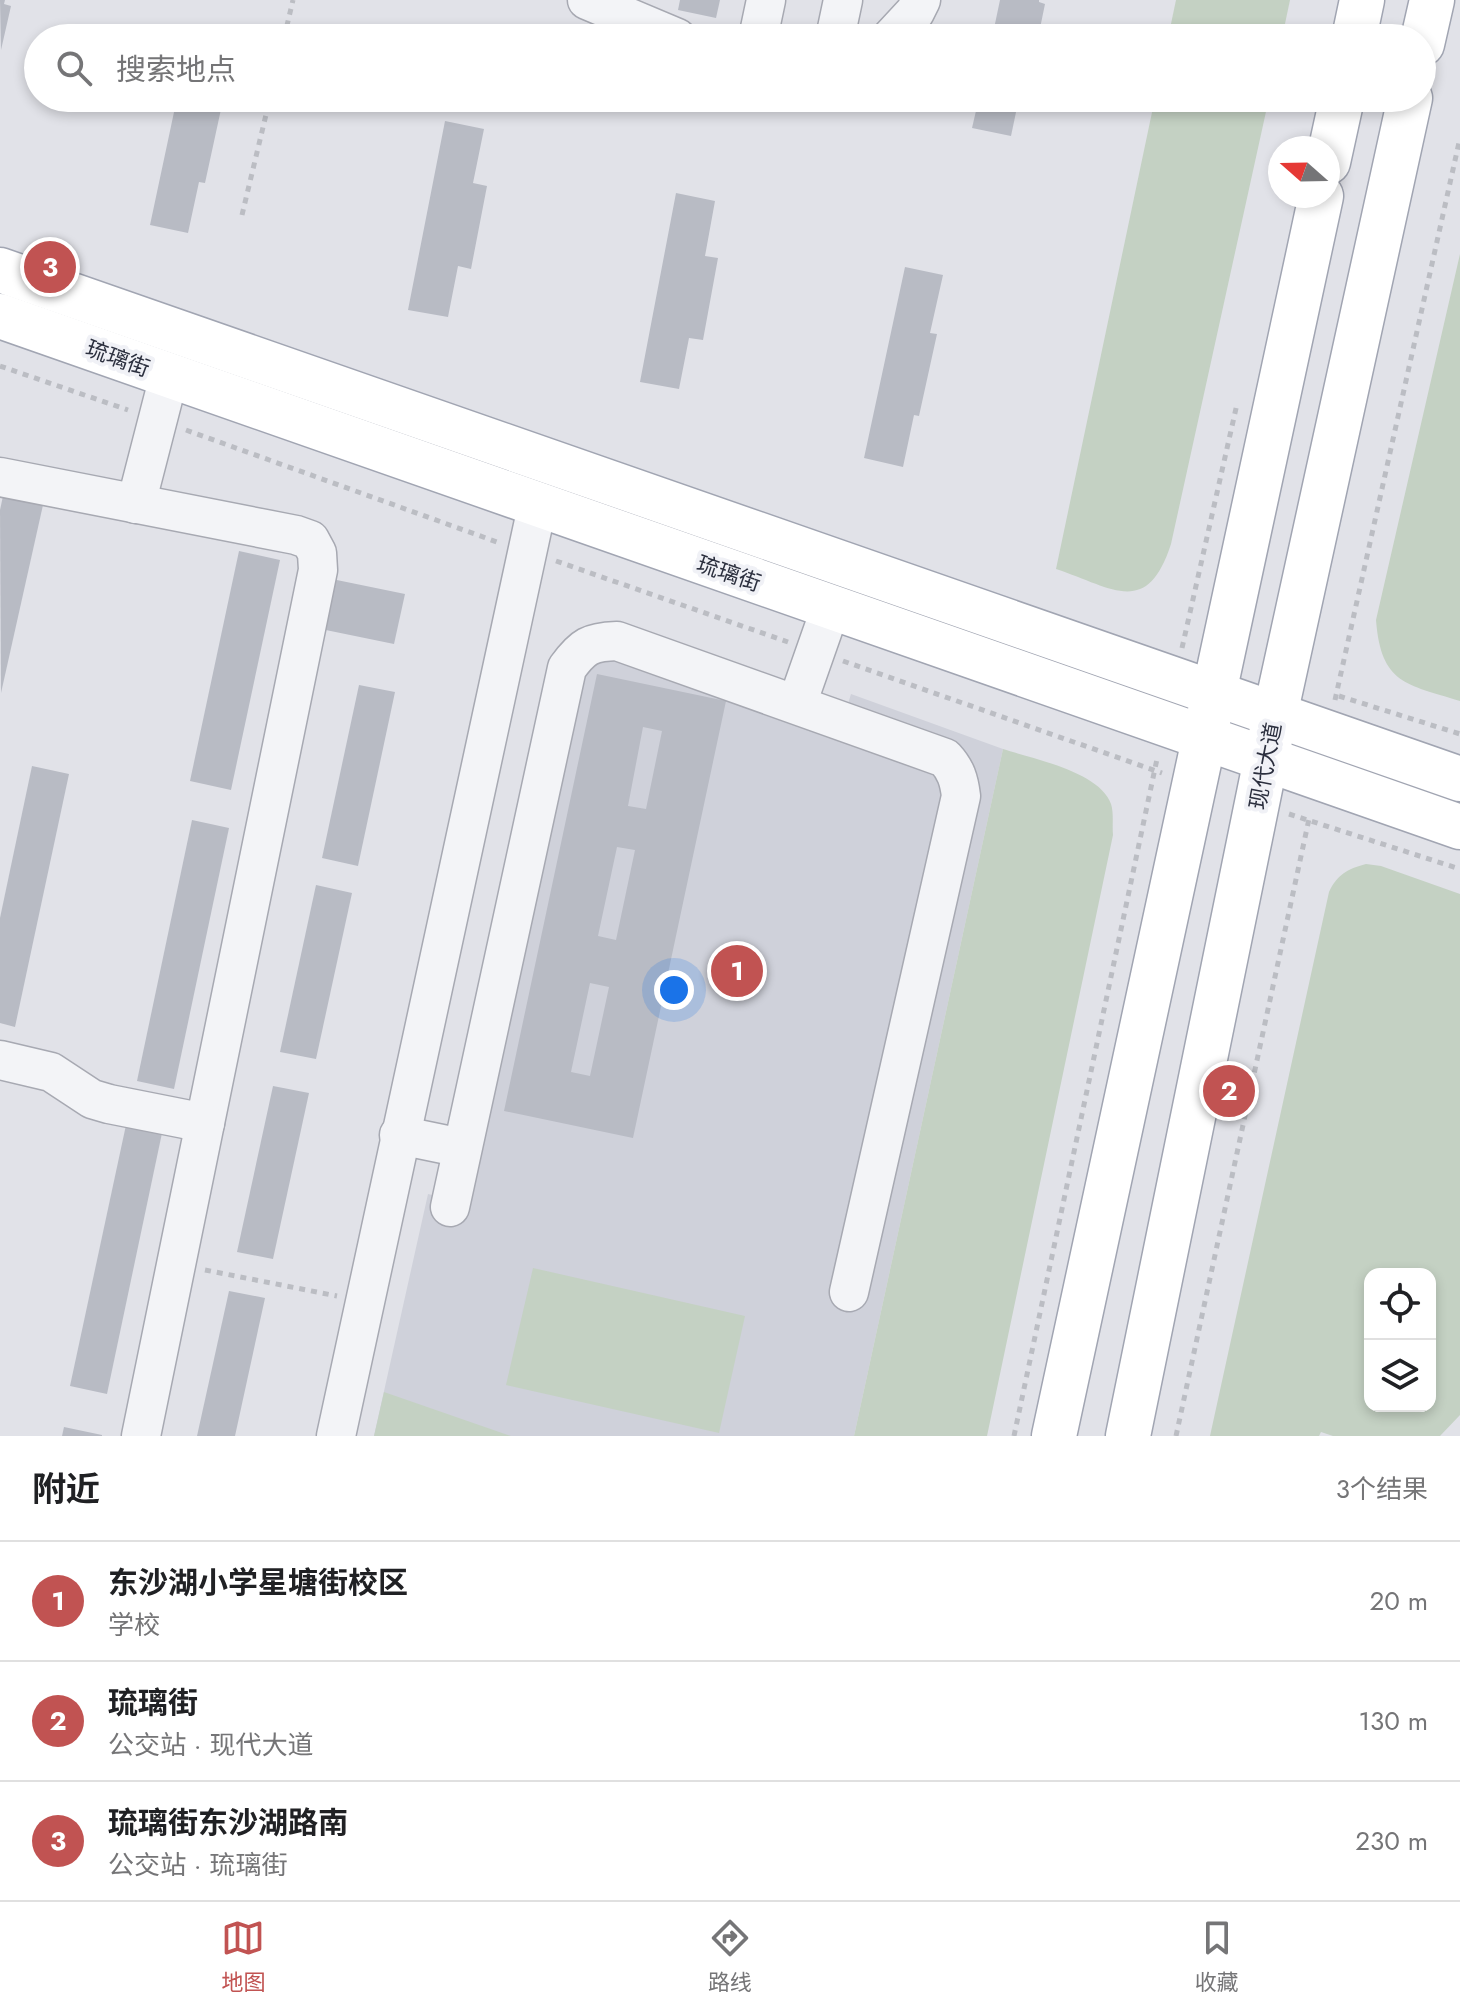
<!DOCTYPE html>
<html lang="zh">
<meta charset="utf-8">
<style>
body{margin:0;font-family:Jost,"Noto Sans SC",sans-serif;background:#f2f2f2;color:#202124}
.controls{position:absolute;right:24px;bottom:24px;display:grid;overflow:hidden;border-radius:16px;box-shadow:0 4px 12px #0003}
.controls button{width:72px;height:72px;display:grid;place-items:center;padding:0;border:0;border-bottom:2px solid #e0e0e0;background:#fff;color:#202124;font:40px sans-serif}
.compass{position:absolute;left:1268px;top:136px;width:72px;height:72px;border-radius:50%;background:#fff;box-shadow:0 4px 12px #0003;rotate:290deg}
.you{position:absolute;left:674px;top:990px;width:28px;height:28px;margin:-20px;border:6px solid #fff;border-radius:50%;background:#1a73e8;box-shadow:0 0 0 12px #1a73e833}
.badge{display:grid;place-items:center;width:52px;height:52px;border-radius:50%;background:#c15352;color:#fff;font-size:26px;font-weight:700}
.pin{position:absolute;translate:-50% -50%;border:4px solid #fff;box-shadow:0 2px 8px #0006}
.list{margin:0;padding:0;list-style:none}
h2{display:flex;justify-content:space-between;align-items:center;height:104px;margin:0;padding:0 32px;font-size:34px}
h2 small{font-size:26px;font-weight:400;color:#757577}
.list li{display:grid;grid-template-columns:52px 1fr auto;gap:24px;align-items:center;box-sizing:border-box;height:120px;padding:0 32px;border-top:2px solid #e0e0e0}
.list b{display:block;font-size:30px;white-space:nowrap}
.list p{margin:0;font-size:26px;white-space:nowrap;color:#757577}
.list em{font-size:26px;font-style:normal;color:#757577}
.icon{flex:none;width:44px;height:44px;fill:none;stroke:currentColor;stroke-width:2;stroke-linecap:round;stroke-linejoin:round}
.map{position:relative;flex:none;width:1460px;height:1436px;overflow:hidden}
.search{position:absolute;background:#fff;box-shadow:0 4px 12px #0003;left:24px;right:24px;top:24px;height:88px;display:flex;align-items:center;gap:20px;box-sizing:border-box;padding:0 28px;border-radius:44px;color:#757577;font-size:30px}
.sheet{height:464px;background:#fff}
nav{display:flex;justify-content:space-around;align-items:center;box-sizing:border-box;height:112px;border-top:2px solid #e0e0e0;background:#fff;font-size:22px;color:#757577}
nav a{display:grid;justify-items:center;gap:4px}
nav .on{color:#c15352}
.map>svg:first-child{display:block}
</style>
<div class="map">
<svg width="1460" height="1436" viewBox="0 0 1460 1436">
<rect width="100%" height="100%" fill="#e1e2e8"/>
<path fill="#cfd1da" d="M614 655 839 733 851 694 1003 749 854 1436H374L428 1194 470 1204 582 680 588 668 601 658Z"/>
<g fill="#c4d1c3" fill-rule="evenodd">
<path d="M1176 0H1290L1282 38H1168Z"/>
<path d="M1155 98H1269L1171 544C1147 618 1113 588 1056 569Z"/>
<path d="M1460 254V701C1406 684 1381 684 1376 620Z"/>
<path d="M1003 749C1034 759 1100 772 1111 804 1114 813 1112 826 1113 835L987 1436H854Z"/>
<path d="M1366 864 1381 866 1460 894V1415L1440 1436H1333L1321 1432 1319 1436H1210L1329 892C1337 875 1347 869 1366 864ZM1370 1274H1430V1406H1370Z"/>
<path d="M533 1268 745 1316 719 1433 506 1385Z"/>
<path d="M384 1392 511 1436H374Z"/>
</g>
<g fill="#b8bbc4" fill-rule="evenodd">
<path d="M0 0H5L4 4 11 6 1 50Z"/>
<path d="M680 0H720L716 18 678 10Z"/>
<path d="M1000 0H1039V2L1045 4 1038 38H992Z"/>
<path d="M177 98H216L223 100 205 183 199 182 188 233 150 225Z"/>
<path d="M979 98H1019L1011 136 972 128Z"/>
<path d="M445 121 484 129 473 183 487 186 471 269 458 266 448 317 408 310Z"/>
<path d="M676 193 715 201 705 256 718 258 703 340 689 338 679 389 640 382Z"/>
<path d="M905 267 943 275 930 333 937 334 919 416 914 415 903 467 864 458Z"/>
<path d="M3 496 43 505 1 693 0 510Z"/>
<path d="M239 551 280 560 231 790 190 781Z"/>
<path d="M327 578 405 594 394 644 316 628Z"/>
<path d="M597 674 726 701 633 1138 504 1111ZM643 727 662 731 646 809 628 806ZM617 847 635 850 616 940 598 936ZM590 983 609 987 590 1076 571 1072Z"/>
<path d="M359 685 395 692 358 866 322 858Z"/>
<path d="M32 766 69 774 15 1027 0 1023V918Z"/>
<path d="M192 820 229 828 174 1089 137 1081Z"/>
<path d="M316 885 352 893 316 1059 280 1052Z"/>
<path d="M273 1086 309 1093 273 1259 237 1252Z"/>
<path d="M126 1125 162 1133 107 1394 70 1386Z"/>
<path d="M229 1291 265 1298 235 1436H197Z"/>
<path d="M64 1427 102 1435V1436H62Z"/>
</g>
<g fill="none" stroke-linecap="round" stroke-linejoin="round">
<g stroke="#a7a9b2" stroke-width="41">
<g id="minor">
<path d="M587 0 677 38"/>
<path d="M758 38 766 0"/>
<path d="M835 38 843 0"/>
<path d="M891 38 915 12 921 0"/>
<path d="M0 477 296 535 310 540 317 553 318 570 141 1436"/>
<path d="M136 504 169 376"/>
<path d="M797 704 831 607"/>
<path d="M0 1060 51 1072 92 1099 109 1104 205 1123"/>
<path d="M399 1135 462 1148"/>
<path d="M450 1207 567 668C583 646 590 642 617 641L945 758C956 770 959 780 961 796L849 1292"/>
<path d="M336 1436 537 507"/>
</g>
</g>
<g stroke="#a1a5b2" stroke-width="47">
<g id="major">
<path d="M1354 38 1362 0"/>
<path d="M1422 44 1432 0"/>
<path d="M1328 162 1342 98"/>
<path d="M0 270 1460 779"/>
<path d="M0 316C486 488 972 660 1460 827"/>
<path d="M1054 1436 1321 196"/>
<path d="M1128 1436 1275 715 1410 98"/>
</g>
</g>
<g stroke="#bbbdc3" stroke-width="5" stroke-dasharray="6 6" stroke-linecap="butt">
<path d="M284 38 293 0"/>
<path d="M242 215 270 98"/>
<path d="M0 366 128 410"/>
<path d="M186 430 497 542"/>
<path d="M556 561 788 642"/>
<path d="M1182 648 1237 404"/>
<path d="M843 661 1162 773"/>
<path d="M1339 696 1460 734"/>
<path d="M1335 700 1460 138"/>
<path d="M1289 814 1460 869"/>
<path d="M205 1270 337 1296"/>
<path d="M1014 1436 1157 759"/>
<path d="M1176 1436 1309 819"/>
</g>
<use href="#minor" stroke="#f3f4f7" stroke-width="38"/>
<use href="#major" stroke="#fff" stroke-width="44"/>
</g>
<g text-anchor="middle" dominant-baseline="central" stroke-width="8" stroke-linejoin="round" paint-order="stroke">
<g font-size="22" fill="#2b2f3e" stroke="#f0f1f6">
<text transform="translate(118 358) rotate(20)">琉璃街</text>
<text transform="translate(729 573) rotate(19)">琉璃街</text>
<text transform="translate(1265 766) rotate(-79)">现代大道</text>
</g>
</g>
</svg>
<div class="controls">
<button><svg class="icon" aria-label="locate" viewBox="0 0 24 24"><circle cx="12" cy="12" r="6"/><path d="M12 2v4M12 18v4M2 12h4M18 12h4"/></svg></button>
<button><svg class="icon" aria-label="layers" viewBox="0 0 24 24"><path d="M12 4l9 5-9 5-9-5zM3 14l9 5 9-5"/></svg></button>
</div>
<svg class="compass" viewBox="-18 -18 36 36"><path d="M0-13l5 13h-10z" fill="#e53935"/><path d="M0 13l5-13h-10z" fill="#757577"/></svg>
<div class="you"></div>
<div class="pin badge" style="left:737px;top:971px">1</div>
<div class="pin badge" style="left:1229px;top:1091px">2</div>
<div class="pin badge" style="left:50px;top:267px">3</div>
<div class="search"><svg class="icon" aria-label="search" viewBox="0 0 24 24"><circle cx="10" cy="10" r="6"/><path d="M15 15l6 6"/></svg>搜索地点</div>
</div>
<section class="sheet">
<h2>附近<small>3个结果</small></h2>
<ul class="list">
<li><span class="badge">1</span><div><b>东沙湖小学星塘街校区</b><p>学校</p></div><em>20 m</em></li>
<li><span class="badge">2</span><div><b>琉璃街</b><p>公交站 · 现代大道</p></div><em>130 m</em></li>
<li><span class="badge">3</span><div><b>琉璃街东沙湖路南</b><p>公交站 · 琉璃街</p></div><em>230 m</em></li>
</ul>
</section>
<nav>
<a class="on"><svg class="icon" aria-label="map" viewBox="0 0 24 24"><path d="M3 6l6-2 6 2 6-2v14l-6 2-6-2-6 2zM9 4v14M15 6v14"/></svg>地图</a>
<a><svg class="icon" aria-label="directions" viewBox="0 0 24 24"><path d="M12 3l9 9-9 9-9-9zM9 14v-3h6M13 9l2 2-2 2"/></svg>路线</a>
<a><svg class="icon" aria-label="saved" viewBox="0 0 24 24"><path d="M7 4h10v16l-5-4-5 4z"/></svg>收藏</a>
</nav>
